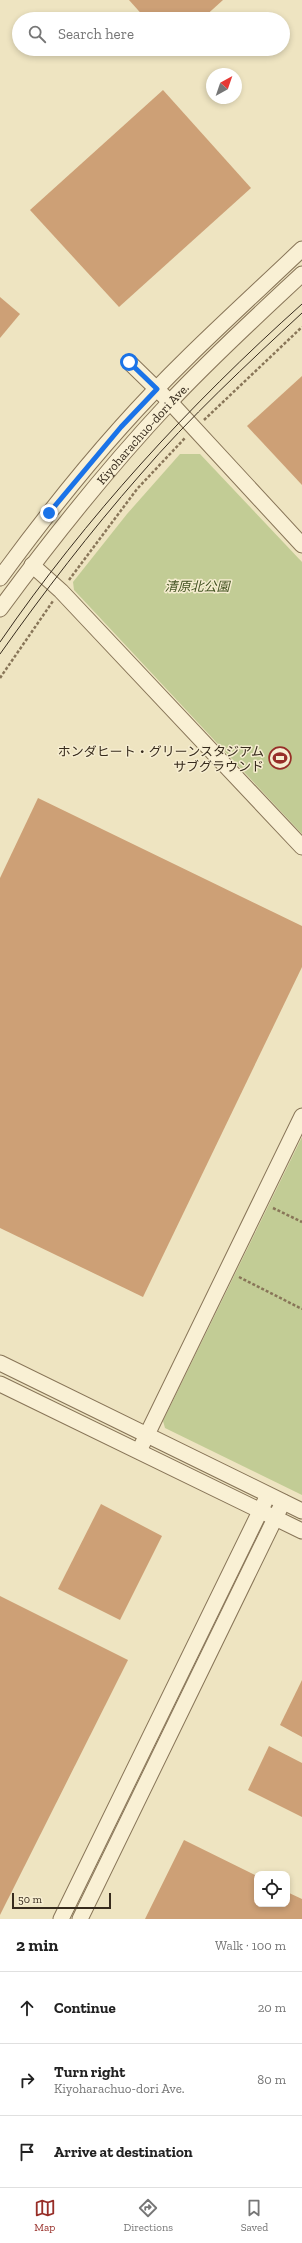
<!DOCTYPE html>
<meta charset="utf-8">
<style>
body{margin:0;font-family:"Zilla Slab","Noto Sans JP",serif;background:#f2f2f2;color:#222}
.controls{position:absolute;right:12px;bottom:12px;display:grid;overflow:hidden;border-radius:8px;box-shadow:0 2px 6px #0003}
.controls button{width:36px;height:36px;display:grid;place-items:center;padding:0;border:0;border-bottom:1px solid #e0e0e0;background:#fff;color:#222;font:20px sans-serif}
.compass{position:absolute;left:206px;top:68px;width:36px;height:36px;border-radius:50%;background:#fff;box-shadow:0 2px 6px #0003;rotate:40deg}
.scale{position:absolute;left:12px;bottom:10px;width:99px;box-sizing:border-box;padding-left:4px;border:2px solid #372b1d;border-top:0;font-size:11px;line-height:14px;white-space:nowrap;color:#372b1d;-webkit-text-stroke:3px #f6edd0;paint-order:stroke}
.stop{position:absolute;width:12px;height:12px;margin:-9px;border:3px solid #1a73e8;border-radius:50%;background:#fff}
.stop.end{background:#1a73e8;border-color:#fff;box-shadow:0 1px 4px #0008}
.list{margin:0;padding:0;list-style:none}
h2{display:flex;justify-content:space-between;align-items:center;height:52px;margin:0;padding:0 16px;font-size:17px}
h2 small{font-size:13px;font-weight:400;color:#767676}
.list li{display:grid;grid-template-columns:26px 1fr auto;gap:12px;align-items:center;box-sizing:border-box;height:72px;padding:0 16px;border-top:1px solid #e0e0e0}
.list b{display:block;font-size:15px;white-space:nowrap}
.list p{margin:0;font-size:13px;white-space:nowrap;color:#767676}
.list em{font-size:13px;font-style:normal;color:#767676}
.icon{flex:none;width:22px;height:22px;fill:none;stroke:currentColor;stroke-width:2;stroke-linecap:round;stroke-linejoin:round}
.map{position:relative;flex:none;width:302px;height:1919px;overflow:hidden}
.search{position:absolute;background:#fff;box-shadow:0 2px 6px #0003;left:12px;right:12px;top:12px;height:44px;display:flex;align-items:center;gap:10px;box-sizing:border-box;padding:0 14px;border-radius:22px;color:#767676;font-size:15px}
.sheet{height:268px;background:#fff}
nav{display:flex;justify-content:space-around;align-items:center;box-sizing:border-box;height:56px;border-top:1px solid #e0e0e0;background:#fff;font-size:11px;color:#767676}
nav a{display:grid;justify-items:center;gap:2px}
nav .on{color:#972e28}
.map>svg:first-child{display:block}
</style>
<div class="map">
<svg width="302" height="1919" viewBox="0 0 302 1919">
<rect width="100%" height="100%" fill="#eee4c1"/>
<g fill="#c2cc95">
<path d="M180 454H200L302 562V834L74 590 73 582 127 514Z"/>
<path d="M302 1137V1495L165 1428 163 1421Z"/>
</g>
<g fill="#cda076">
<path d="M129 0H223L202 19H146Z"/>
<path d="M163 90 251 188 119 307 30 210Z"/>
<path d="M0 297 20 314 0 338Z"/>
<path d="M302 376V485L247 426Z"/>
<path d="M38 798 302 926V967L143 1297 0 1228V878Z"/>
<path d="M101 1504 162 1536 120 1620 58 1589Z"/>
<path d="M0 1596 128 1660 0 1915Z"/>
<path d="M302 1680V1737L280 1725Z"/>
<path d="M269 1746 302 1763V1817L248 1790Z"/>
<path d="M184 1840 257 1876V1904H287V1892L302 1899V1919H145Z"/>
</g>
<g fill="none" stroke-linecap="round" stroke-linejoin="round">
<g stroke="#887558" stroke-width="17">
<g id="minor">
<path d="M129 362 170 402 302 545"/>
<path d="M32 565 61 591 302 847"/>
<path d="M0 578C38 526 78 475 121 427 177 364 241 307 302 249"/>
<path id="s1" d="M0 609C53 537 108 468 169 403 211 358 257 316 302 274"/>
<path d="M0 1363 302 1511"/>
<path d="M0 1384 302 1531"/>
<path d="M139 1451 302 1116"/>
<path d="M61 1919 268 1495"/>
<path d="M80 1919 283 1502"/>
</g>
</g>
<g stroke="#887558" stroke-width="2.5" stroke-dasharray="3 2" stroke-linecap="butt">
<path d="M204 420 302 327"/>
<path d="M69 580 137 489 185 438"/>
<path d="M0 678 53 601"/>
<path d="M273 1208 302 1222"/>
<path d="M239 1277 302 1309"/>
</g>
<use href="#minor" stroke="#f9f0d4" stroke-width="15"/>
<g stroke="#372b1d" stroke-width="1">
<path d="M0 642C86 517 189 405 302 304"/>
<path d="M0 654C44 592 90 532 140 475 190 417 246 365 302 313"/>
</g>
</g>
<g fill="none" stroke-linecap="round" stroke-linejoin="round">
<path stroke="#1a73e8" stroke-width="5" d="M49 513 121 427 157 389 129 362"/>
</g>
<defs>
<g id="stadium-ring" transform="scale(1.15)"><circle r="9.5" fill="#f6edd0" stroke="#972e28" stroke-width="1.5"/><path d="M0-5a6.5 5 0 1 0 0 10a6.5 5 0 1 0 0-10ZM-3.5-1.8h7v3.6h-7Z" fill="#972e28"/></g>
</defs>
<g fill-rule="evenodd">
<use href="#stadium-ring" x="280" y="758"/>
</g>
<g text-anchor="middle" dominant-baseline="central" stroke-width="3" stroke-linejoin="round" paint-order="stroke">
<g font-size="13" fill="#372b1d" stroke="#f6edd0">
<text stroke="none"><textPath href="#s1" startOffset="226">Kiyoharachuo-dori Ave.</textPath></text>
</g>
<g font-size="13" font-style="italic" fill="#445423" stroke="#f6edd0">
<text x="197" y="586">清原北公園</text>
</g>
<g font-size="13" fill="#372b1d" stroke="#f6edd0" text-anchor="end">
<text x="264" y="751">ホンダヒート・グリーンスタジアム<tspan x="264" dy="15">サブグラウンド</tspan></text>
</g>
</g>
</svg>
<div class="controls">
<button><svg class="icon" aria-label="locate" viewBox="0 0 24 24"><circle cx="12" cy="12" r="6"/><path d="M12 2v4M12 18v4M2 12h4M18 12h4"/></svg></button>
</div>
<svg class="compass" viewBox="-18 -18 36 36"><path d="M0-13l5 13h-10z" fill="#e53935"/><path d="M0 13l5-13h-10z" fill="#767676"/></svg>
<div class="scale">50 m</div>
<div class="stop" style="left:129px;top:362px"></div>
<div class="stop end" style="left:49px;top:513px"></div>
<div class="search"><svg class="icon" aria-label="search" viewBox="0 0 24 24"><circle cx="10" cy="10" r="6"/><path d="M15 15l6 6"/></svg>Search here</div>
</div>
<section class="sheet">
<h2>2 min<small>Walk · 100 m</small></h2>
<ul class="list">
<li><svg class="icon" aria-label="ahead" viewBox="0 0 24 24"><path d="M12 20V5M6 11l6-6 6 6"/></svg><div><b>Continue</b></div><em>20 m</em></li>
<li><svg class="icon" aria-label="right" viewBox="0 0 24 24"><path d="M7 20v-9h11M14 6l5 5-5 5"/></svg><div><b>Turn right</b><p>Kiyoharachuo-dori Ave.</p></div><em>80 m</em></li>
<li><svg class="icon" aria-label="arrive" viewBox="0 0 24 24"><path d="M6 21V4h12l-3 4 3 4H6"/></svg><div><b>Arrive at destination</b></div></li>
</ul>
</section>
<nav>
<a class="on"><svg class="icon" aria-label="map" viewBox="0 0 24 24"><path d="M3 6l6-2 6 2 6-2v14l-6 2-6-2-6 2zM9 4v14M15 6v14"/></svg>Map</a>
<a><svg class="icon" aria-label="directions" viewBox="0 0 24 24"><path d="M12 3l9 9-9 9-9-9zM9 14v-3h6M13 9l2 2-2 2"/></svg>Directions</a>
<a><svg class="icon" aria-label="saved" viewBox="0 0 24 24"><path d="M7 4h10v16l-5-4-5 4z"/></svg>Saved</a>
</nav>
